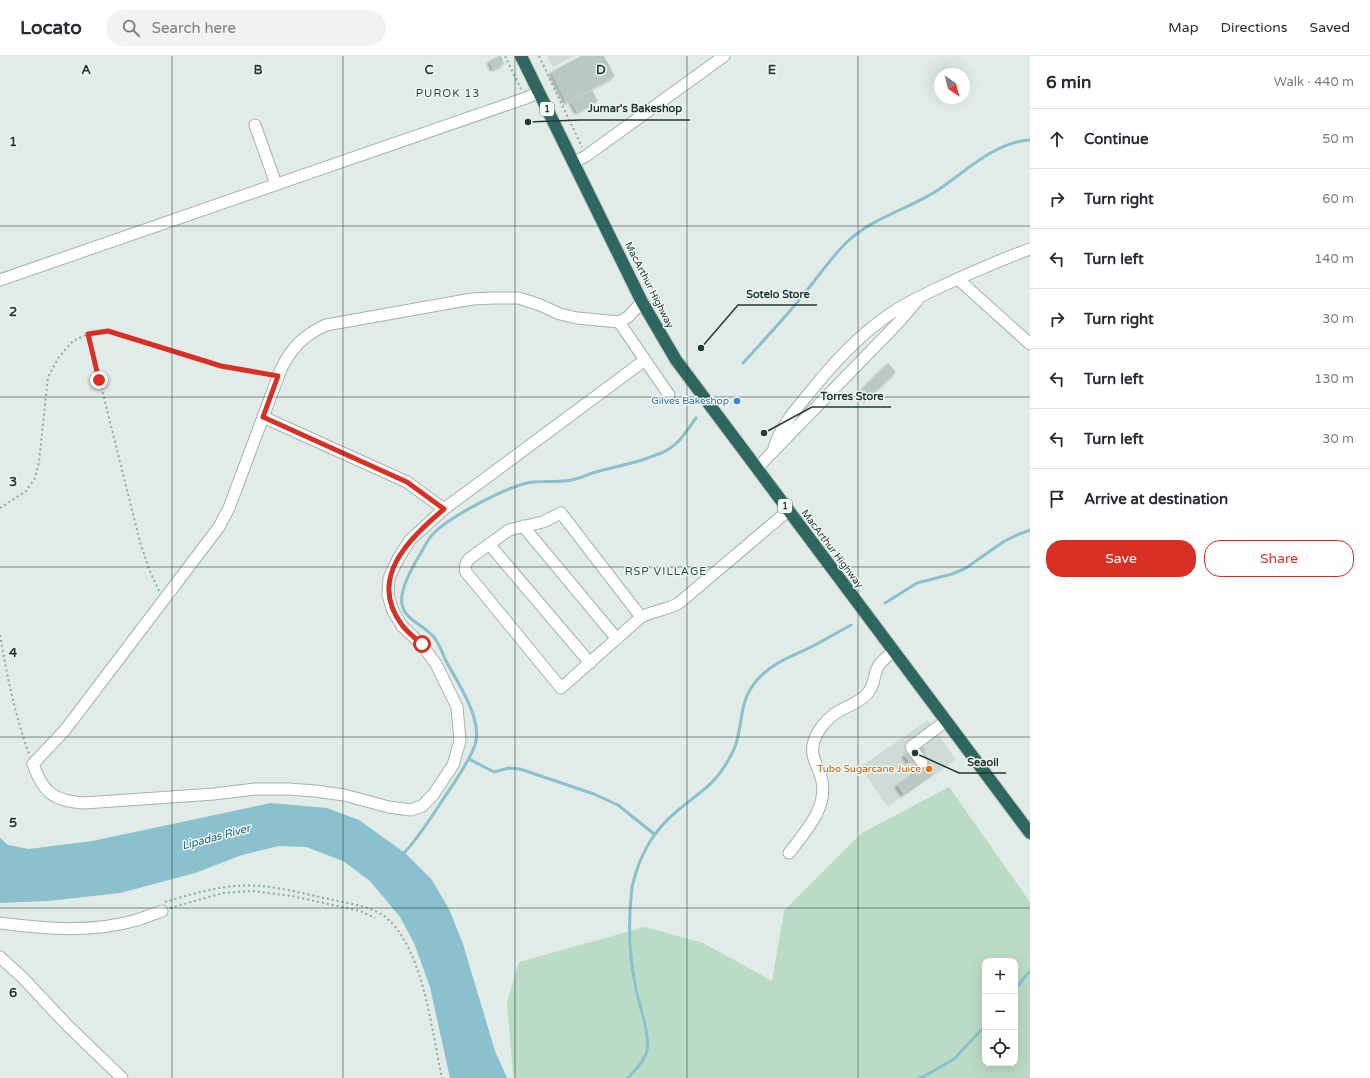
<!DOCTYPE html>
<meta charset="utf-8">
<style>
body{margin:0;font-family:"Varela Round",sans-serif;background:#f2f2f3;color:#2b2b33}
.controls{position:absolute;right:12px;bottom:12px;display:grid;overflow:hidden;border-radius:8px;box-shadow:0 4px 16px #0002}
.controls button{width:36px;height:36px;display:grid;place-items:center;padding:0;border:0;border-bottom:1px solid #e1e1e2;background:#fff;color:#2b2b33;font:20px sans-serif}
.compass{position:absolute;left:934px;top:12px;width:36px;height:36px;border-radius:50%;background:#fff;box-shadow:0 4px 16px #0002;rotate:145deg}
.stop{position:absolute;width:12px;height:12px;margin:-9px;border:3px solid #d93025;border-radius:50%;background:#fff}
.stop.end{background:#d93025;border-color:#fff;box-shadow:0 1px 4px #0008}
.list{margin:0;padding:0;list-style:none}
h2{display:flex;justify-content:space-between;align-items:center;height:52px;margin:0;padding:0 16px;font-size:17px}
h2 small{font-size:13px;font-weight:400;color:#7c7c81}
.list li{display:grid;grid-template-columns:26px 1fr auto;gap:12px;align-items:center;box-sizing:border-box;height:60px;padding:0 16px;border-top:1px solid #e1e1e2}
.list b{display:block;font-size:15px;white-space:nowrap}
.list em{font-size:13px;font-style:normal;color:#7c7c81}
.actions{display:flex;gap:8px;padding:12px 16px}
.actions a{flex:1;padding:9px 0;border:1px solid #d93025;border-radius:16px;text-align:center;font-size:14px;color:#d93025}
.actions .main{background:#d93025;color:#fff}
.icon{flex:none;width:22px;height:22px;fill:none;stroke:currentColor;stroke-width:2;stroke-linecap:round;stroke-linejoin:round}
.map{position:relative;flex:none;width:1030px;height:1022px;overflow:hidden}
header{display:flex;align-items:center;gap:24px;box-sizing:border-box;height:56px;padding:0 20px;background:#fff;border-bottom:1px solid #e1e1e2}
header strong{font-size:19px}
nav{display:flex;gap:22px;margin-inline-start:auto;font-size:14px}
.search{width:280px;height:36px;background:#f2f2f3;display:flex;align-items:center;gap:10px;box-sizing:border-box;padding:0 14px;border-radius:22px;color:#7c7c81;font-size:15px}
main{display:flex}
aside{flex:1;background:#fff}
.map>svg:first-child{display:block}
</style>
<header>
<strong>Locato</strong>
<div class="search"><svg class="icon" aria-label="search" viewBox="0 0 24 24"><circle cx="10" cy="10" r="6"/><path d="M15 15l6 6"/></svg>Search here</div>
<nav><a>Map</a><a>Directions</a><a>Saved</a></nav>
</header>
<main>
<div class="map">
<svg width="1030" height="1022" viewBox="0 0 1030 1022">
<defs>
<filter id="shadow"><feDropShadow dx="-2.5" dy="2.5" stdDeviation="1" flood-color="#0004"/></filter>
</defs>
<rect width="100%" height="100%" fill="#e1ebe7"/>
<g fill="#cfdbd6">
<path d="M547 0H574L553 11Z"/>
<path d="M928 664 956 704 888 751 860 711Z"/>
</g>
<path fill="#badbc5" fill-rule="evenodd" d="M949 731 1030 846V1022H515L513 1019 507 946 519 906 645 871 703 887 772 925 784 855 862 777ZM985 905H1015V1007H985Z"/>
<path fill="#8bc0ce" d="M271 747 327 752 359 764 405 797 432 824 449 853 463 888 495 995 507 1022H450L430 931 414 887 400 861 370 825 343 805 306 791 279 790 242 799 195 817 120 837 48 845 0 847V782L8 789 29 793 92 785Z"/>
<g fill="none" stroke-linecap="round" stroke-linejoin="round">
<g stroke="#8bc0ce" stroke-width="3">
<path d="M743 307C762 286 782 265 800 243 816 224 830 202 848 185 874 161 909 153 938 134 966 115 995 86 1030 84"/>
<path d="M885 547 917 527 952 518 966 512 1003 486 1017 479 1030 474"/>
<path d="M469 703 494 716 509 712 520 713 594 738 618 749 654 778"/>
<path d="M402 799C419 782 431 761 444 742 455 725 468 708 475 689 483 663 458 627 446 605 443 598 440 590 436 584 427 569 405 566 402 548 399 534 414 508 422 495 425 490 428 483 433 478 449 461 503 433 527 427 541 424 556 427 571 424 579 423 588 418 596 416 614 411 631 408 648 402 654 399 662 398 667 394 680 387 688 373 696 362"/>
<path d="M1015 933 1030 915"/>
<path d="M628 1022C635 1015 642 1007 646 998 652 982 639 950 636 933 629 900 628 864 632 831 633 826 635 821 636 816 645 790 656 773 677 755 692 742 711 731 722 714 727 707 732 698 735 691 744 665 738 645 758 623 772 607 792 600 811 591 825 584 838 576 851 569"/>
<path d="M919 1022 923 1021 954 1003 985 970"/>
</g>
</g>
<g fill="#b9c8c3" filter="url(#shadow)">
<path d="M499 0H501L504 8 493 13 489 5Z"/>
<path d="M581 0H604L615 20 566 46 551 16Z"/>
<path d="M592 34 598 45 577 56 571 45Z"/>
<path d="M888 307 896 316 867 344 859 336Z"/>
<path d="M921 687 926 694 909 706 904 699Z"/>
<path d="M929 706 935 715 903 738 897 729Z"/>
</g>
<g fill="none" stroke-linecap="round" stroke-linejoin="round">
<g stroke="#a4b3ae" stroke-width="13">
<g id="minor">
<path d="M255 69 276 128"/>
<path d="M573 107 586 100 724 0"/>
<path d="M958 223 1030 288"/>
<path d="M0 224 526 42 539 36"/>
<path d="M642 246 628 261 619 266 577 262 560 258 540 249 519 242H494L472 243 326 269C304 279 292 291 281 313L229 452 219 471 65 674 33 708C43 737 54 745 84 747L214 738 255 733H289L315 735 344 739 389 751 411 754 422 750 433 739 453 709 460 685 457 651 436 608 422 589 402 570 393 555 388 539 389 522 398 503 410 484 444 453 645 304"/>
<path d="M619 266 669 339"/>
<path d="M263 361 407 426 444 453"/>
<path d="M773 396C778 373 796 353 811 335 831 310 854 285 879 266 898 251 919 241 940 231 970 217 1000 204 1030 193"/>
<path d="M757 412 898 267 917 245"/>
<path d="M523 470 617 583"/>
<path d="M489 488 590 607"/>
<path d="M641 561 561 457 543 466 509 474 469 503C465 508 465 510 466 516L561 632 641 561C653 555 667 554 679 547L789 454"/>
<path d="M922 706 911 691 946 665"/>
<path d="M789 797C805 776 830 750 821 721 817 709 811 701 813 689 816 675 827 662 839 655 849 649 859 647 867 638 875 629 873 622 877 613 880 605 888 600 894 595"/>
<path d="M0 867C44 873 93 877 137 864 145 861 154 858 162 855"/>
<path d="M0 901 22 921 67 969 122 1022"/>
</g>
</g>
<g stroke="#c1c8c6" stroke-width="14">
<path id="highway" d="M521 0 642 246 676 304 1030 777"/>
</g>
<g stroke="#83ada2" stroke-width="2" stroke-dasharray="2 3" stroke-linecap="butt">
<path d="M505 0 521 33"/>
<path d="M539 0 582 91"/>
<path d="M88 278 140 486 149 513 159 535"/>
<path d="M0 452 26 435 35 422 39 406 48 321 59 301 73 285 88 278 108 275 221 310 269 319"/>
<path d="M0 579C7 620 15 659 29 698"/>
<path d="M165 846C188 839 212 832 236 830 266 827 300 837 329 843 346 847 365 849 381 858 388 862 395 870 400 877 426 917 432 976 442 1022"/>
<path d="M170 852 223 837 252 835 292 840 360 855 375 862"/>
</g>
<use href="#minor" stroke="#fff" stroke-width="11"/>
<use href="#highway" stroke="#2f665d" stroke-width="12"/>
</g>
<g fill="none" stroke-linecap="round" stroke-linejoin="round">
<path stroke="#d93025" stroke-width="5" d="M99 324 88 278 108 275 221 310 278 320 263 361 407 426 444 453C409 483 367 522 402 569 407 576 415 582 422 588"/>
</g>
<path fill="none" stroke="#223b35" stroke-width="1" stroke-opacity="0.55" d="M172 0V1022M343 0V1022M515 0V1022M687 0V1022M858 0V1022M0 170H1030M0 341H1030M0 511H1030M0 681H1030M0 852H1030"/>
<circle fill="#3f7fe0" stroke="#f1f8f5" stroke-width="1.5" cx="737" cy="345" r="4"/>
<circle fill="#e8710a" stroke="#f1f8f5" stroke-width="1.5" cx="929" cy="713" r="4"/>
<g text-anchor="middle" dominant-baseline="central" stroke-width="3" stroke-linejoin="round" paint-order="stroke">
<g fill="#f1f8f5" stroke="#60746f" stroke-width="1">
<rect x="540" y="46" width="14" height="14" rx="3"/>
<rect x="778" y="443" width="14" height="14" rx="3"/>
</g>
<g font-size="9" font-weight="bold" fill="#223b35">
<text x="547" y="53">1</text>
<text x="785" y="450">1</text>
</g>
<g font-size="10" fill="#223b35" stroke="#f1f8f5">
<text transform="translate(649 229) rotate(63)">MacArthur Highway</text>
<text transform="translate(832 493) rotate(53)">MacArthur Highway</text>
</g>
<g font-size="10" fill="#366cbe" stroke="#f1f8f5" text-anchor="end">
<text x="729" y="345">Gilves Bakeshop</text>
</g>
<g font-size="10" fill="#c56008" stroke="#f1f8f5" text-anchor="end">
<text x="921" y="713">Tubo Sugarcane Juice</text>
</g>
<g font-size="11" letter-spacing="1" fill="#1f4c43" stroke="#f1f8f5">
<text x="448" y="37">PUROK 13</text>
<text x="666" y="515">RSP VILLAGE</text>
</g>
<g font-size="11" font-style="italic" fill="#1f6274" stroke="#f1f8f5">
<text transform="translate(216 781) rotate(-15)">Lipadas River</text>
</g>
</g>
<g font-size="13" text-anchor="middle" font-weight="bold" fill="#223b35" stroke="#f1f8f5" stroke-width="3" stroke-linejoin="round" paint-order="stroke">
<text x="86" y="18">A</text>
<text x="258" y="18">B</text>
<text x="429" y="18">C</text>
<text x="601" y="18">D</text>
<text x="772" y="18">E</text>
<text x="13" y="90">1</text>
<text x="13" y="260">2</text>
<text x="13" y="430">3</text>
<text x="13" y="601">4</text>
<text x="13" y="771">5</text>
<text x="13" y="941">6</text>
</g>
<path fill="none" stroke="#223b35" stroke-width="1.5" d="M528 66L580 64H690M701 292L738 249H817M764 377L812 351H891M915 697L959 717H1006"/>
<g fill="#223b35" stroke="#f1f8f5" stroke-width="1.5">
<circle cx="528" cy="66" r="4"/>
<circle cx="701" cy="292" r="4"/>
<circle cx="764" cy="377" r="4"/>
<circle cx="915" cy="697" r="4"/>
</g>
<g font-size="11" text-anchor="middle" font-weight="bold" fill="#223b35" stroke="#f1f8f5" stroke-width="3" stroke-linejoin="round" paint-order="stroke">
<text x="635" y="56">Jumar's Bakeshop</text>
<text x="778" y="242">Sotelo Store</text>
<text x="852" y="344">Torres Store</text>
<text x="983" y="710">Seaoil</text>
</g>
</svg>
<div class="controls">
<button>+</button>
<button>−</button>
<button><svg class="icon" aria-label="locate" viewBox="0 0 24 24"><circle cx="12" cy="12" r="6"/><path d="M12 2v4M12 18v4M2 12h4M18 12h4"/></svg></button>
</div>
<svg class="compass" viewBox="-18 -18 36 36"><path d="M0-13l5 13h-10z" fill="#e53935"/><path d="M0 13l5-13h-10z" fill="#7c7c81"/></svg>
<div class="stop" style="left:422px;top:588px"></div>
<div class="stop end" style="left:99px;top:324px"></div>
</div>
<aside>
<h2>6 min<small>Walk · 440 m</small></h2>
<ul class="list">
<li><svg class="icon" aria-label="ahead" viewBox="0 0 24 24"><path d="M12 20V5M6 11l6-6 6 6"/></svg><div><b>Continue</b></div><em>50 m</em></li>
<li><svg class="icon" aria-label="right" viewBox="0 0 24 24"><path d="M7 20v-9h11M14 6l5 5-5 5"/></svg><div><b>Turn right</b></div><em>60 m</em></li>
<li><svg class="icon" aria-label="left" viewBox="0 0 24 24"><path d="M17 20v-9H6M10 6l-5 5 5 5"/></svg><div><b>Turn left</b></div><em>140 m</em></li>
<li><svg class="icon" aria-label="right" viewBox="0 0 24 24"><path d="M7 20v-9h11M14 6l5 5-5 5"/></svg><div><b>Turn right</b></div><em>30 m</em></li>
<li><svg class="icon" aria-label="left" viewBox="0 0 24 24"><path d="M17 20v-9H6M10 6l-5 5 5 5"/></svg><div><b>Turn left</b></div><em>130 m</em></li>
<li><svg class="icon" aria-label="left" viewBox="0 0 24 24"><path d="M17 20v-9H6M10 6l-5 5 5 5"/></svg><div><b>Turn left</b></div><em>30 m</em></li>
<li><svg class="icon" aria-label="arrive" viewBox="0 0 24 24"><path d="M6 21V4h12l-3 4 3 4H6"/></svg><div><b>Arrive at destination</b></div></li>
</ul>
<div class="actions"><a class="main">Save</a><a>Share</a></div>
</aside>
</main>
